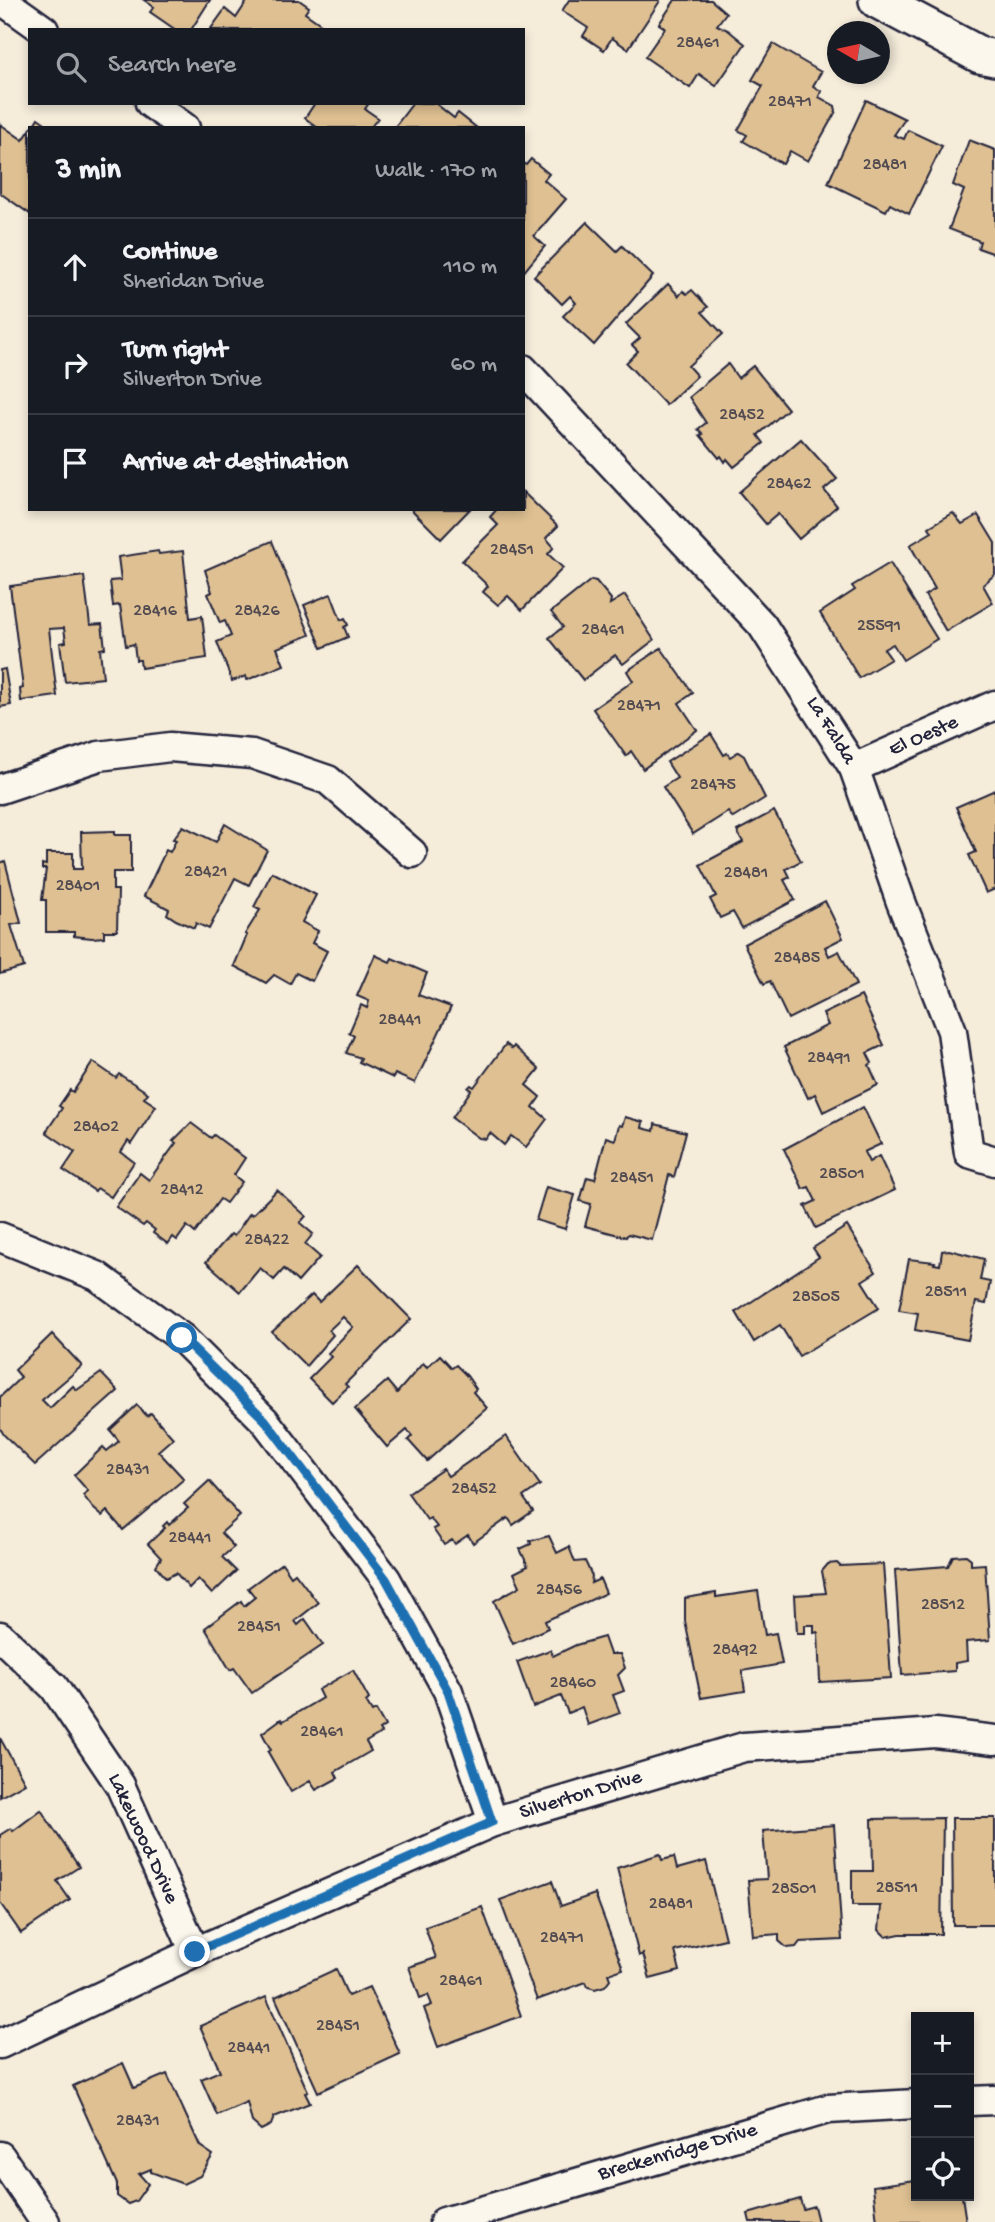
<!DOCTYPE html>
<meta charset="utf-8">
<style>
body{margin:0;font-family:"Gochi Hand",sans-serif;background:#20242c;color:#f1f3f6}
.controls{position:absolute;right:21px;bottom:21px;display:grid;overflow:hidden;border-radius:0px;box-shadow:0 4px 10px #0003}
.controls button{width:63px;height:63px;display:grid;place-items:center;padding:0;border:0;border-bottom:2px solid #363941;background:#171b24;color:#f1f3f6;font:35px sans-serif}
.compass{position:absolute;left:827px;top:21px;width:63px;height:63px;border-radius:50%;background:#171b24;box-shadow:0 4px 10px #0003;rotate:279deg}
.stop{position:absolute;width:21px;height:21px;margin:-16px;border:5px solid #1f6fb2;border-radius:50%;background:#fff}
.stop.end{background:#1f6fb2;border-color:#fff;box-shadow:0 2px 7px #0008}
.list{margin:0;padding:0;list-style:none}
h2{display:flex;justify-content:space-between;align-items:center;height:91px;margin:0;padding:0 28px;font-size:30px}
h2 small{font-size:23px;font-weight:400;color:#9ea1a6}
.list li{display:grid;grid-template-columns:46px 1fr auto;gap:21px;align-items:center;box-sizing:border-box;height:98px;padding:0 28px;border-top:2px solid #363941}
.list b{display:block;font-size:26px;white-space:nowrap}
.list p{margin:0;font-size:23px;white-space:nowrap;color:#9ea1a6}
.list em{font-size:23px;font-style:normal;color:#9ea1a6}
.icon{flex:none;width:38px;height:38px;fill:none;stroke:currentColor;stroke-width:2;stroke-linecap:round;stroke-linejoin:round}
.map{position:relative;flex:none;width:995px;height:2222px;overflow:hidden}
.search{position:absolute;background:#171b24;box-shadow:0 4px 10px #0003;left:28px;top:28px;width:497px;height:77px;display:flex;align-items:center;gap:18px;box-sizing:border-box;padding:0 24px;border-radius:0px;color:#9ea1a6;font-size:26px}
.panel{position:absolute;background:#171b24;box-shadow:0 4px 10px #0003;left:28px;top:126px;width:497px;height:385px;border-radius:0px}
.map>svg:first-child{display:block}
</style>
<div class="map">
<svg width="995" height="2222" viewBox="0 0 995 2222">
<rect width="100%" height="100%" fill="#f5ecda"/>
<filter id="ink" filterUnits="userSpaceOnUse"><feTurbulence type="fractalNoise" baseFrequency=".0143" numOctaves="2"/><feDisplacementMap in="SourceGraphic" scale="14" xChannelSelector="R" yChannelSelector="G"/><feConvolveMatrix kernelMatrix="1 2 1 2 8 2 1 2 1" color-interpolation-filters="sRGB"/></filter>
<g filter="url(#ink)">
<g fill="#dec092" stroke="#22223b" stroke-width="2">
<path d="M144 0H210L191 30H176L150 12 154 7Z"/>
<path d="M248 0H299L309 7 305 13 322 25 318 30H210L225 9 236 18Z"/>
<path d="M569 0H659L660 1 628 49 612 38 604 50 583 36 588 28 562 11Z"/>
<path d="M675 0H711L726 13 717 25 728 30 745 44 716 86 699 74 690 88 645 57 665 28 659 24Z"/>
<path d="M773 44 821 72 813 86 821 91 819 97 835 106 836 111 808 161 790 151 783 164 743 141 747 135 738 130 763 86 752 80Z"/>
<path d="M866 100 905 119 894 135 904 139 908 130 942 146 909 214 890 204 886 211 828 183Z"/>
<path d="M369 103 365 109 378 118 370 128H318L305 118 315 103Z"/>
<path d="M413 103H435L454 118 458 113 477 128H394Z"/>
<path d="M38 118 52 128H32Z"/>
<path d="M0 124 23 140 30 130V214L0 193Z"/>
<path d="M969 140 995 150V254L978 248 980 241 949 229 964 190 953 185Z"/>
<path d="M531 159 549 174 544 180 566 199 534 236 545 246 523 273V163L526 165Z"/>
<path d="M587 222 617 251 622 246 653 276 594 345 563 316 576 303 570 296 562 304 534 276Z"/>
<path d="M668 284 679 296 683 291 687 294 692 290 708 307 702 312 723 334 688 366 697 376 666 405 626 363 638 351 632 345 640 338 626 324Z"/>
<path d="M728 364 738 378 753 366 788 409 758 435 764 443 734 467 727 459 725 462 721 456 719 458 700 435 703 434 698 429 706 423 689 397Z"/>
<path d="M801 439 837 479 824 490 837 506 799 539 778 514 766 524 739 492Z"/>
<path d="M523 492 558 526 546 538 554 547 548 554 563 568 522 610 508 596 498 605 483 592 488 586 462 561 498 525 490 517 497 509H523Z"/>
<path d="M411 509H470L441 539Z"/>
<path d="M953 513 962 524 978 515 995 543V574L983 585 993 603 946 631 925 595 935 589 910 545 932 532 929 527Z"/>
<path d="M272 541 310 635 277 648 284 665 247 680 246 676 232 681 217 642 231 636 225 621 220 623 208 594 212 592 205 570Z"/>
<path d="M158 551 159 554 183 551 190 618 202 616 207 658 141 668 140 660H136L134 644 126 646 120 605 113 606 110 581 121 580 118 557Z"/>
<path d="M890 563 937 639 903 660 893 644 884 649 891 659 859 678 820 613 855 590 852 586Z"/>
<path d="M84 576 90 625 102 624 105 648 100 649 103 678 65 682 60 643 66 642 64 628 49 629 57 696 21 701 20 689 23 688 10 586Z"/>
<path d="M591 580 596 581 611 599 610 604 625 595 654 640 623 664 615 655 583 680 549 638 563 627 551 612Z"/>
<path d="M331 594 341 620 345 618 348 625 344 627 348 637 322 648 304 605Z"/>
<path d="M661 648 693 693 679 703 697 730 643 769 631 751 626 756 593 709 633 681 627 671Z"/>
<path d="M5 669 11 705 0 707V670Z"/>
<path d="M711 734 724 755 727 753 730 757 738 752 744 756 765 798 733 818 728 812 693 834 663 787 677 778 667 762Z"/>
<path d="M995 790V889L986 893 969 855 976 852 956 807Z"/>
<path d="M774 811 801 861 786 869 790 877 784 880 795 900 742 928 733 912 720 918 710 899 716 896 700 865 743 842 737 831Z"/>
<path d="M225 824 267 850 249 885 235 878 209 929 196 923 194 928 176 920 167 914 169 909 144 896 166 850 170 852 176 840 173 839 183 826 216 842Z"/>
<path d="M115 831V835H131V872H113V890H118L117 931H104V937L92 938 74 936V932H46V900H42L46 869H42V864L46 865V853H73V869H82L81 832Z"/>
<path d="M5 861 21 923 11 925 24 967 0 974V863Z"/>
<path d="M272 872 316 895 302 922 318 931 312 943 327 951 312 981 296 973 290 984 274 975 266 983 234 966 247 935 245 934 260 910 254 907Z"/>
<path d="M825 901 843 938 825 947 829 956 839 951 856 985 788 1019 770 981 764 984 744 944Z"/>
<path d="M375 955 390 962 392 958 427 973 418 995 451 1007 415 1083 395 1074 393 1078 359 1062 361 1058 346 1053 354 1036 349 1033 361 1005 367 1008 369 1001 357 996Z"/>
<path d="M861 996 884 1045 867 1053 872 1063 869 1065 878 1085 823 1112 815 1094 808 1098 784 1047 828 1025 823 1014Z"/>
<path d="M506 1044 512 1049 514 1046 539 1069 526 1085 540 1097 533 1107 547 1119 526 1147 511 1136 504 1145 490 1133 486 1139 479 1138 452 1118 471 1090 468 1088 471 1085 474 1087Z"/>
<path d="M93 1062 116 1078 119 1074 148 1093 144 1098 156 1106 131 1144 128 1141 121 1152 134 1162 111 1197 97 1188 95 1191 63 1170 75 1152 46 1132 62 1108 59 1106 70 1090 73 1092Z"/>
<path d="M863 1107 881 1144 864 1152 869 1162 879 1156 895 1190 816 1228 805 1206 816 1201 809 1187 803 1189 784 1149Z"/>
<path d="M625 1117 643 1122 642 1128 654 1131 655 1124 686 1132 674 1177 669 1175 652 1240 628 1234 626 1237 585 1226 591 1204 580 1201 587 1177 595 1179 606 1137 615 1140 619 1125 622 1126Z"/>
<path d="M191 1123 211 1138 214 1135 245 1158 234 1175 242 1182 226 1203 220 1199 195 1233 187 1226 177 1240 173 1237 168 1244 153 1233 155 1230 146 1223 143 1226 116 1207 140 1173 149 1180 176 1143 173 1141Z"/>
<path d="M546 1187 575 1195 565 1229 536 1220Z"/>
<path d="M277 1190 306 1216 300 1223 313 1234 305 1244 320 1257 298 1282 284 1269 274 1280 260 1268 240 1292 206 1262 231 1234 234 1236 250 1213 252 1215Z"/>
<path d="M847 1226 876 1272 862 1281 879 1308 799 1356 780 1325 754 1342 736 1312 819 1257 813 1248Z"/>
<path d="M949 1250 984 1259 980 1280 990 1282 986 1304 976 1302 968 1340 915 1330 918 1313 899 1310 909 1259 935 1262 934 1264 940 1265 942 1251Z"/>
<path d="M358 1265 411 1319 345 1384 348 1387 332 1402 309 1379 331 1357 328 1353 353 1327 343 1317 329 1330 333 1335 306 1366 272 1332 312 1295 319 1302Z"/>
<path d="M52 1334 82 1366 42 1400 50 1408 73 1386 77 1390 101 1373 118 1391 35 1465 4 1435 0 1428V1397L21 1377 15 1370Z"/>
<path d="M440 1355 452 1368 456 1365 467 1376 476 1389 473 1392 487 1408 427 1461 408 1440 412 1436 407 1430 387 1447 355 1409 387 1381 397 1393 423 1363 427 1367Z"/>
<path d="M137 1405 147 1416 151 1413 173 1438 158 1451 184 1479 123 1530 107 1511 102 1516 93 1508 83 1495 88 1491 74 1475 103 1447 107 1451 119 1441 110 1430Z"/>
<path d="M506 1436 540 1485 523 1497 533 1511 513 1525 508 1518 473 1543 468 1535 455 1544 452 1540 444 1545 433 1529 437 1527 430 1518 427 1520 408 1493 443 1469 448 1476Z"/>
<path d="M209 1481 240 1516 221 1533 234 1547 222 1557 236 1571 212 1594 198 1579 189 1588 176 1573 166 1578 156 1566 161 1558 148 1544 165 1528 163 1526 167 1522 169 1525 188 1508 184 1504Z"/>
<path d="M549 1536 557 1553 569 1547 575 1562 585 1561 592 1576 591 1583 600 1579 606 1593 545 1621 548 1628 513 1644 494 1601 520 1586 514 1573 528 1566 520 1549 531 1544 530 1541Z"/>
<path d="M966 1555 971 1559V1565L985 1564 990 1640 966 1642 967 1661 955 1663V1671L902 1675 895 1570 948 1566 953 1556Z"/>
<path d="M282 1563 291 1576 295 1573 318 1603 295 1621 298 1625 305 1619 323 1645 252 1693 234 1668 230 1670 205 1628 241 1601 244 1606 255 1597 248 1588Z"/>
<path d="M837 1563 840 1566 883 1564 891 1678 820 1682 818 1632 814 1633V1625H805V1633H797L795 1595 826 1593 822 1571 828 1564Z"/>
<path d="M758 1591 765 1635 776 1633 782 1664 742 1671 745 1691 701 1698 685 1621V1598L716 1593V1597Z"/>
<path d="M604 1637 610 1654H620L625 1668 618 1675 624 1691 613 1695 620 1713 588 1725 582 1707 568 1713 561 1696 533 1707 517 1662 550 1650 553 1656 576 1645Z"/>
<path d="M353 1670 369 1699 366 1702 372 1712 376 1710 385 1726 379 1730 381 1733 366 1742 371 1751 335 1772 338 1778 316 1790 310 1781 291 1792 268 1752 271 1750 262 1733 281 1719 283 1721 322 1698 318 1690Z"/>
<path d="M0 1738 25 1783 0 1797Z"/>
<path d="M41 1810 79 1867 57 1881 70 1900 21 1933 0 1903V1835L11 1828 13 1831Z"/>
<path d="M943 1818 941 1934H900L886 1937 879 1930 881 1906H852V1871H873L872 1819Z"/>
<path d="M952 1818H995V1925H953Z"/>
<path d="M834 1825 842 1940 800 1942 796 1947 787 1948 779 1941V1934L753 1936 748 1880 767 1879 763 1831Z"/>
<path d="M660 1854 662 1860 674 1857 677 1869 706 1861 725 1939 675 1951 680 1971 650 1979 643 1954 639 1956 617 1868Z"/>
<path d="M552 1881 561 1906 595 1894 623 1969 608 1974 610 1979 605 1986 595 1989 588 1987 586 1982 537 2000 500 1900Z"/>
<path d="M482 1907 521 2016 438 2047 424 2008 432 2005 428 1995 420 1998 409 1967 436 1958 425 1927Z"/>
<path d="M336 1969 348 1996 369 1987 400 2054 318 2092 275 1997Z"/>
<path d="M266 1997 308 2092 305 2093 310 2103 274 2117 271 2125 261 2130 252 2122 247 2102 217 2115 201 2079 220 2071 200 2026Z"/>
<path d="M123 2063 134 2088 167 2074 200 2146 213 2155 200 2176 183 2184 151 2172V2169L139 2174 148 2184 136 2201 128 2204 117 2196V2184L73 2086Z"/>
<path d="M916 2180V2196H962L966 2222H877L873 2186Z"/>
<path d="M800 2199 803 2209 814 2206 818 2222H750L748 2214Z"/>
</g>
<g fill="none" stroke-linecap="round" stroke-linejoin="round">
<g stroke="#22223b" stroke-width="33">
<g id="minor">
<path d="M2 0 44 30"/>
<path d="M150 103 185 128"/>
<path d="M523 369 762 625 854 768 901 902 952 1031 969 1153 995 1161"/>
<path d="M854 768 995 705"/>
<path d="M0 789 99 756 170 747 252 754 328 780 412 853"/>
<path d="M0 1237 97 1276 182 1338 265 1421 386 1579 448 1691 493 1822"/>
<path d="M0 1636 54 1687 120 1785 195 1952"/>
<path d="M0 2044 195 1952 493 1822 744 1747 935 1733 995 1740"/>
<path d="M969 2101 995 2100"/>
<path d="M0 2156 45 2222"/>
<path d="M444 2222 828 2109 916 2104"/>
</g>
</g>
<g stroke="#22223b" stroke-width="40">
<path id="tertiary" d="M877 0 980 55 995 58"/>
</g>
<use href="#minor" stroke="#fbf7ec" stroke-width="28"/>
<use href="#tertiary" stroke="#fbf7ec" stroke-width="35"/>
</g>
</g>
<g fill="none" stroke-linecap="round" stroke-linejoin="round" filter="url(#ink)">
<path stroke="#1f6fb2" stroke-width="9" d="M182 1338 265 1420 386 1579 448 1691 492 1822 195 1952"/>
</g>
<g text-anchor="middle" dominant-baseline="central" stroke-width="5" stroke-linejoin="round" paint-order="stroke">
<g font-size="18" fill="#514a51">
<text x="698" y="43">28461</text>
<text x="790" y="102">28471</text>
<text x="885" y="165">28481</text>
<text x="742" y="415">28452</text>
<text x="789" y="484">28462</text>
<text x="512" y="550">28451</text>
<text x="155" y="611">28416</text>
<text x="257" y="611">28426</text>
<text x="879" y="626">25591</text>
<text x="603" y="630">28461</text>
<text x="639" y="706">28471</text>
<text x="713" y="785">28475</text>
<text x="206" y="872">28421</text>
<text x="746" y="873">28481</text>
<text x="78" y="886">28401</text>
<text x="797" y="958">28485</text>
<text x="400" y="1020">28441</text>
<text x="829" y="1058">28491</text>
<text x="96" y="1127">28402</text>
<text x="842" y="1174">28501</text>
<text x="632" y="1178">28451</text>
<text x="182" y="1190">28412</text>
<text x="267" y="1240">28422</text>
<text x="946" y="1292">28511</text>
<text x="816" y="1297">28505</text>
<text x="128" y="1470">28431</text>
<text x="474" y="1489">28452</text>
<text x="190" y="1538">28441</text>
<text x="559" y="1590">28456</text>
<text x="943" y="1605">28512</text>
<text x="259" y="1627">28451</text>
<text x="735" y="1650">28492</text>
<text x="573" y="1683">28460</text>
<text x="322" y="1732">28461</text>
<text x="897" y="1888">28511</text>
<text x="794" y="1889">28501</text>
<text x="671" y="1904">28481</text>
<text x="562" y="1938">28471</text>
<text x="461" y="1981">28461</text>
<text x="338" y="2026">28451</text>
<text x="249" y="2048">28441</text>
<text x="138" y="2121">28431</text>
</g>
<g font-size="21" fill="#22223b" stroke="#fbf7ec">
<text transform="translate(830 731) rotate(58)">La Falda</text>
<text transform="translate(924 737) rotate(-24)">El Oeste</text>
<text transform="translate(581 1796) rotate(-17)">Silverton Drive</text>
<text transform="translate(142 1839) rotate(65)">Lakewood Drive</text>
<text transform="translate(678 2153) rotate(-16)">Breckenridge Drive</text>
</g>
</g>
</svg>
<div class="controls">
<button>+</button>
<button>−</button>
<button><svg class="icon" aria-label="locate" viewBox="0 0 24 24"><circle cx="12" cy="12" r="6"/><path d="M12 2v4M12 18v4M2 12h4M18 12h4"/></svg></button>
</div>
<svg class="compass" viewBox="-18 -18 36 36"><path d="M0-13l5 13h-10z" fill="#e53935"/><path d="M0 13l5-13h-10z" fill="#9ea1a6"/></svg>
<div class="stop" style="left:182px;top:1338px"></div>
<div class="stop end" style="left:195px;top:1952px"></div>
<div class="search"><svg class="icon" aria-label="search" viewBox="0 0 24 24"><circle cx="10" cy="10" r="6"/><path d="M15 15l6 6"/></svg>Search here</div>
<section class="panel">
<h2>3 min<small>Walk · 170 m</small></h2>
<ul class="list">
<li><svg class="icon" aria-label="ahead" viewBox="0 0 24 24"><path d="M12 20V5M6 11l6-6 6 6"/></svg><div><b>Continue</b><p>Sheridan Drive</p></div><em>110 m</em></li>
<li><svg class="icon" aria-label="right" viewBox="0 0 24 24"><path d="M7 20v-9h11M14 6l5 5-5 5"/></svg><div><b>Turn right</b><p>Silverton Drive</p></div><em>60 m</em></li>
<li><svg class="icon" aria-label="arrive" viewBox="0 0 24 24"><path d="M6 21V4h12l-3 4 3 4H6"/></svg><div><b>Arrive at destination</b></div></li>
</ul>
</section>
</div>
